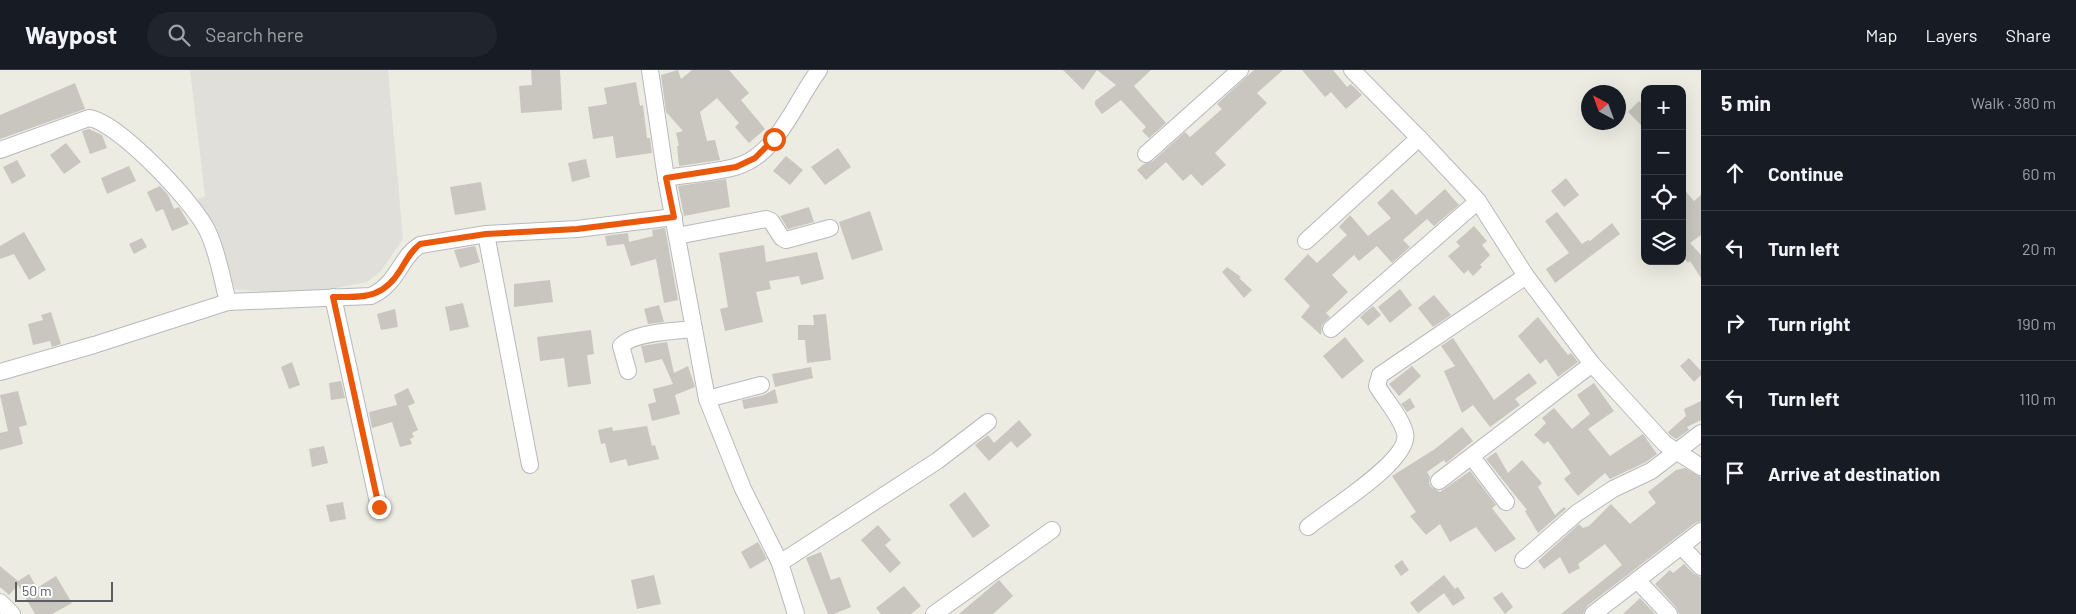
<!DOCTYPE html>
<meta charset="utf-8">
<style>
body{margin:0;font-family:Barlow,sans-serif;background:#20242c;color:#f1f3f6}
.controls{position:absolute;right:15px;top:15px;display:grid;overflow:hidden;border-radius:10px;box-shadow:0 5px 20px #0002}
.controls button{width:45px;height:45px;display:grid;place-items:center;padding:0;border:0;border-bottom:1px solid #363941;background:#171b24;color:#f1f3f6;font:25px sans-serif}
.compass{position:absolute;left:1581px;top:15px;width:45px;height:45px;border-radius:50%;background:#171b24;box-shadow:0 5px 20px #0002;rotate:319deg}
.scale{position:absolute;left:15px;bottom:12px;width:98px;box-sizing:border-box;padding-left:5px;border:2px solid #5a5d62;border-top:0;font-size:14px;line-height:18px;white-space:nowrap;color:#5a5d62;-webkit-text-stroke:4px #fff;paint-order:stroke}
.stop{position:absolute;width:15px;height:15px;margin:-11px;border:4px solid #ea580c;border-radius:50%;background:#fff}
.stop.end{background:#ea580c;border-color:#fff;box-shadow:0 1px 5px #0008}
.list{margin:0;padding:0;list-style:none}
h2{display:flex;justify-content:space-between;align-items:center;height:65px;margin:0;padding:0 20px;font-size:21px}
h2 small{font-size:16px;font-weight:400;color:#9ea1a6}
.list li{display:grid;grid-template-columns:32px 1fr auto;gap:15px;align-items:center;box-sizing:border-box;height:75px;padding:0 20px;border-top:1px solid #363941}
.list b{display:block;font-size:19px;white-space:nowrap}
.list em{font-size:16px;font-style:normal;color:#9ea1a6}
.icon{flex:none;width:28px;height:28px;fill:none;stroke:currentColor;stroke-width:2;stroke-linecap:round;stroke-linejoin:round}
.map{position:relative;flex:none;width:1701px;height:544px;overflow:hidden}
header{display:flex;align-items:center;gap:30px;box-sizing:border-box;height:70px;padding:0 25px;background:#171b24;border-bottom:1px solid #363941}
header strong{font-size:24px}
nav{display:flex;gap:28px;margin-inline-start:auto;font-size:18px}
.search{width:350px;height:45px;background:#20242c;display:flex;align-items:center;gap:12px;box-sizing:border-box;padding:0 18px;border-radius:28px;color:#9ea1a6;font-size:19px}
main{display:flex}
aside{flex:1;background:#171b24}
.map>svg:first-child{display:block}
</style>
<header>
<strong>Waypost</strong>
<div class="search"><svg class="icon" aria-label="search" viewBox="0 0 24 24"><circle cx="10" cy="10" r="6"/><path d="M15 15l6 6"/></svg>Search here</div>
<nav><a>Map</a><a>Layers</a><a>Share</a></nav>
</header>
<main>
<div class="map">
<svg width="1701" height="544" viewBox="0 0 1701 544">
<rect width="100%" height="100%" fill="#edece2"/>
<path fill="#e0dfda" d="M190 0H388L403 169 381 201 367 212 330 219 284 224 235 219 212 158 198 129 205 126Z"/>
<g fill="#c8c6bf">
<path d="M531 0H560L562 40 521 43 519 16 532 15Z"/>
<path d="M678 0 681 9 692 0H729L749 23 741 30 765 59 749 73 735 57 739 53 717 28 700 42 707 71 715 70 720 90 679 96 677 76H679L676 63 683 61 666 42 661 5Z"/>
<path d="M1063 0H1151L1134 16 1166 53 1149 68 1142 61 1146 57 1121 30 1102 44 1095 35V31L1116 15 1097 0 1083 20Z"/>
<path d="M1254 0H1283L1257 23 1267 33 1215 83 1226 95 1202 116 1191 104 1183 111 1166 92 1146 110 1137 100 1144 94 1153 91 1185 62 1190 67 1222 39 1217 34Z"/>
<path d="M1302 0H1333L1347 17 1351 14 1362 25 1346 39 1331 22 1325 27Z"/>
<path d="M636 12 640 36 643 35 647 68H650L652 83 616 88 613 66 593 69 588 37 607 34 604 18Z"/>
<path d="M75 13 85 39 0 69V45Z"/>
<path d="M1639 31 1645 37V59L1628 42Z"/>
<path d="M89 59 102 65 107 78 90 84 82 61Z"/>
<path d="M66 73 81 92 64 104 50 85Z"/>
<path d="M838 78 851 97 825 115 811 97Z"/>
<path d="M786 86 803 100 790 115 773 101Z"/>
<path d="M586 89 590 107 572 112 568 93Z"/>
<path d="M17 90 26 106 12 114 3 97Z"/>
<path d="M129 96 136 111 107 124 101 108Z"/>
<path d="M1566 108 1579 125 1564 137 1551 121Z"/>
<path d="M726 109 730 137 684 146 678 116Z"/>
<path d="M481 112 486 140 455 145 450 117Z"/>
<path d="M160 116 168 125 174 139 179 137 189 154 172 161 163 139 156 142 147 122Z"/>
<path d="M1682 117 1694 131 1701 125V165L1690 173 1701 185V208L1690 191 1688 193 1682 186Z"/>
<path d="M1392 119 1416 145 1445 119 1459 135 1434 156 1427 149 1403 170 1410 177 1392 193 1377 176 1359 191 1354 185 1332 205 1348 222 1326 243 1330 247 1322 255 1321 265 1301 247 1310 236 1284 209 1308 184 1317 193 1347 165 1339 157 1350 145 1368 166 1391 148 1377 133Z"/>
<path d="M809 137 814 152 788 159 780 146Z"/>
<path d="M870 141 883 180 852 190 839 152Z"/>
<path d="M1557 142 1582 174 1588 170 1590 171 1612 153 1620 164 1555 213 1546 199 1569 183 1545 151Z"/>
<path d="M1474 156 1487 171 1482 175 1490 185 1480 195 1482 197 1473 206 1468 200 1464 204 1448 186 1460 176 1456 172Z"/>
<path d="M665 158 678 230 664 233 656 189 631 196 624 174 607 176 605 166 628 163 629 172 653 166 652 160Z"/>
<path d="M24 162 46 200 29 210 14 184 0 189V176Z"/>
<path d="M142 168 147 177 134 184 129 174Z"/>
<path d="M764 175 766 192 817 182 824 209 801 215 799 206 769 211 771 219 756 222 763 252 725 261 720 239 728 237 719 183Z"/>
<path d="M475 176 480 192 460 198 454 180Z"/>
<path d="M1227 197 1241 207 1239 208 1252 220 1244 228 1222 202Z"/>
<path d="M550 210 553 232 514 237V214Z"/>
<path d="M1400 219 1412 235 1390 253 1378 237Z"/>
<path d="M1434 225 1451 245 1433 257 1418 238Z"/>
<path d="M463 233 469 257 450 261 445 237Z"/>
<path d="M659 235 664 252 648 254 644 239Z"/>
<path d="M1373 236 1381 245 1368 256 1360 247Z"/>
<path d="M395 239 398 257 381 260 377 244Z"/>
<path d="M51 242 61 274 52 277 50 271 33 275 28 254 43 250 41 245Z"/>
<path d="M826 244 831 290 807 293 805 270H798V255H814L813 245Z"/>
<path d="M1538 247 1568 285 1571 283 1578 292 1558 307 1546 289 1540 294 1518 266Z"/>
<path d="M591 260 594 284 587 285 591 314 568 317 564 288 540 291 537 267Z"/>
<path d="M1345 267 1364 291 1342 309 1323 286Z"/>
<path d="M1453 268 1494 330 1529 303 1537 313 1515 329 1520 335 1490 357 1473 335 1462 343 1444 301 1455 296 1441 276Z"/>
<path d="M667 272 674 303 688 296 695 317 675 325 680 344 652 351 648 334 656 332 653 319 673 314 662 289 645 293 641 276Z"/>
<path d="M1689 288 1701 301V305L1694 312 1680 296Z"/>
<path d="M292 292 300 315 289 319 281 297Z"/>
<path d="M1412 296 1421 306 1399 326 1389 314Z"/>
<path d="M811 297 813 308 775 317 772 304Z"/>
<path d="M341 311 345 328 331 330 329 313Z"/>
<path d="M1594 313 1614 341 1588 359 1610 386 1643 364 1657 384 1646 392 1610 409 1605 403 1578 426 1564 409 1571 403 1548 371 1544 374 1534 365 1546 353 1542 348 1554 338 1572 359 1590 344 1577 325Z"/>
<path d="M408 318 415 333 408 336 418 360 412 363 414 367 410 369 412 374 400 377 392 352 372 358 369 342 397 335 394 325Z"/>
<path d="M775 319 778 333 744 339 742 330 764 325Z"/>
<path d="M18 321 27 355 19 357 23 374 0 380V363L8 361 0 325Z"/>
<path d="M1410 328 1415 337 1407 342 1401 334Z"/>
<path d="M1701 331V350L1687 357 1689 360 1676 369 1670 365 1668 362 1686 346 1684 339Z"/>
<path d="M1019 350 1032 365 1017 378 1011 371 989 391 975 375 988 365 994 373Z"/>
<path d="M647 356 652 376 655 375 659 389 628 396 626 389 610 393 605 373 601 374 598 360 612 357 613 361Z"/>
<path d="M1462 357 1473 371 1446 393 1444 390 1427 402 1430 407 1429 413 1431 417 1440 422 1470 401 1496 435 1492 438 1516 469 1495 482 1476 457 1450 472 1440 454 1426 465 1410 446 1416 442 1392 406 1435 379Z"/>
<path d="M324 376 328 393 312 397 309 379Z"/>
<path d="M1496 382 1508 403 1522 390 1542 413 1538 417 1555 445 1564 437 1566 439 1538 463 1525 441 1527 440 1486 389Z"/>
<path d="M1685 398 1701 407V451L1695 453 1587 536 1583 544H1561L1622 495 1605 474 1578 494 1580 498 1569 504 1560 487 1544 499 1538 491 1579 454 1583 458 1589 456 1611 434 1630 454 1656 433 1648 422 1676 400Z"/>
<path d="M965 422 990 456 973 468 949 435Z"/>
<path d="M343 432 346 449 330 452 326 435Z"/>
<path d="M878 455 891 470 885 475 901 493 890 503 861 470Z"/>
<path d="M758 472 767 489 750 499 741 482Z"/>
<path d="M821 482 831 510 840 507 851 537 834 544H828L806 488Z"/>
<path d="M1402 490 1409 500 1401 506 1394 496Z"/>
<path d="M1684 494 1694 504 1701 507V544H1679L1676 537 1655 514 1670 500 1673 503Z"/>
<path d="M0 496 18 511 29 504 37 518 56 506 72 533 52 544H35L18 515 9 525 0 517Z"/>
<path d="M654 505 661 534 637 539 631 510Z"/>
<path d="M1444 505 1455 519 1458 517 1465 528 1453 536 1444 523 1418 543 1410 533Z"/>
<path d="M999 510 1013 526 993 544H959Z"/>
<path d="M904 516 921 536 911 544H881L876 538Z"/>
<path d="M1502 522 1513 537 1505 544 1493 528Z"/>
<path d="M1640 528 1655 544H1623Z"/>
</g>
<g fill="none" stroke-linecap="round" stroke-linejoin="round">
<g stroke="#b7b9be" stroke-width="18">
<g id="minor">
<path d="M650 0 666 108 707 329 743 419 780 493 796 544"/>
<path d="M1352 0 1419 68 1478 131 1526 206 1592 294 1665 374 1701 397"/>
<path d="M0 80 89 48C118 52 196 134 208 162 218 183 222 209 228 232"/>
<path d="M1146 84 1240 0"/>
<path d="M666 108C689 104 713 103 735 97 777 86 795 32 819 0"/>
<path d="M486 164 530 395"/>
<path d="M677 166 766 149 771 151 782 168 786 170 830 158"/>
<path d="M1306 171 1419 68"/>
<path d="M333 227 379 437"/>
<path d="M1331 259 1478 131"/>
<path d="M628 301 621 276C633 262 676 261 694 259"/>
<path d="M0 302 94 275 228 232 371 226C399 213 399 188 420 175L486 164 577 159 674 147"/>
<path d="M707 329 761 315"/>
<path d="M1472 387 1506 432"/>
<path d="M1439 411 1592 294"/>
<path d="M1308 457C1327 441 1412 390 1405 363 1401 347 1386 331 1377 316L1380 305 1526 206"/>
<path d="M1682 477 1701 497"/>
<path d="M1523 490 1577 443 1613 419 1651 401 1701 363"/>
<path d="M780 493 937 391 988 352"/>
<path d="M1637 510 1669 544"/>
<path d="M0 532 12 544"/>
<path d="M934 544 1052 460"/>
<path d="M1593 544 1701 461"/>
</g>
</g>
<use href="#minor" stroke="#fff" stroke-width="16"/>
</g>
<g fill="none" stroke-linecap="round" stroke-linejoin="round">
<path stroke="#ea580c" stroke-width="6" d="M379 437 333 227C364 227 383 229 401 199 407 189 411 181 420 174L486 164 577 159 674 147 666 108 736 97 755 88 774 69"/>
</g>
</svg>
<div class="controls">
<button>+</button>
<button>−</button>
<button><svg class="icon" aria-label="locate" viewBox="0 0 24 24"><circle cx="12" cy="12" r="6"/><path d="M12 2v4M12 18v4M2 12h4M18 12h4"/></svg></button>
<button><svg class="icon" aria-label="layers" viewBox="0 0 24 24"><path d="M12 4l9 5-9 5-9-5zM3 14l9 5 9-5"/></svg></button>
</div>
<svg class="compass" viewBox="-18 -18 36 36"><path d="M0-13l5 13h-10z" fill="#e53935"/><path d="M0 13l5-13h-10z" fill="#9ea1a6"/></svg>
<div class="scale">50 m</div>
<div class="stop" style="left:774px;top:69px"></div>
<div class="stop end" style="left:379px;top:437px"></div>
</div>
<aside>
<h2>5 min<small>Walk · 380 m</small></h2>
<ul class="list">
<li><svg class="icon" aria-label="ahead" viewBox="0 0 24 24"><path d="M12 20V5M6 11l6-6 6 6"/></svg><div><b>Continue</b></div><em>60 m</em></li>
<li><svg class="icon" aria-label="left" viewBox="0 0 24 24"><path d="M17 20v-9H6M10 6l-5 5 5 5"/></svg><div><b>Turn left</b></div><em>20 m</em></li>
<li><svg class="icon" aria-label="right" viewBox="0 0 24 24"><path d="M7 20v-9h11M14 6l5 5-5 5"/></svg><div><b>Turn right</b></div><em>190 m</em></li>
<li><svg class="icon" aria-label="left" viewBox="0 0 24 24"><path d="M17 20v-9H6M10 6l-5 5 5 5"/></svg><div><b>Turn left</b></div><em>110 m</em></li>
<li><svg class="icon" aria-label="arrive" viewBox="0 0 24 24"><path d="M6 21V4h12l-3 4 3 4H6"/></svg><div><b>Arrive at destination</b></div></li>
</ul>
</aside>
</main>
